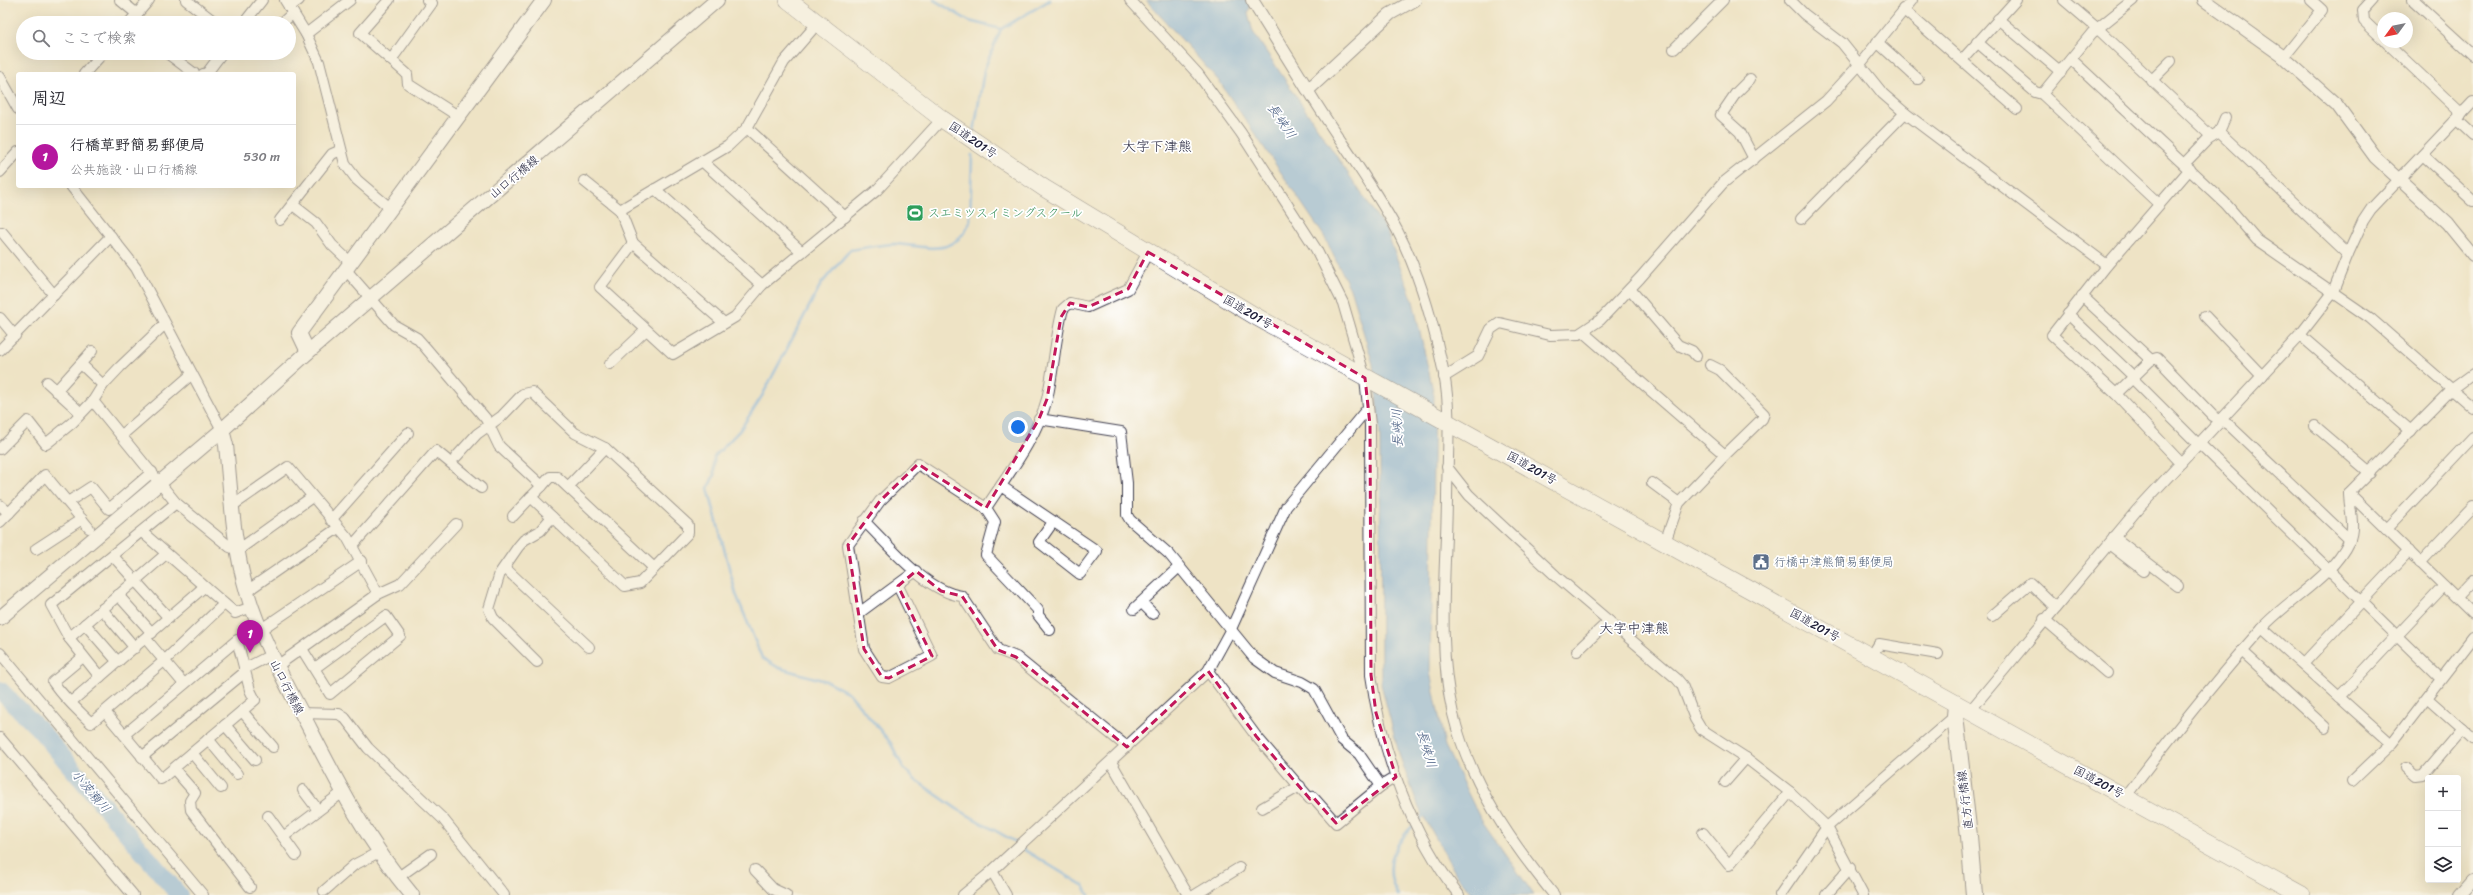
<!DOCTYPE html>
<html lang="ja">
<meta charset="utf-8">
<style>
body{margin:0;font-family:Sriracha,"Klee One",sans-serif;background:#f7f7f7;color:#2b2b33}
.controls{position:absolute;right:12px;bottom:12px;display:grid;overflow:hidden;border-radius:4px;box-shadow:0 4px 16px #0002}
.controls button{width:36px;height:36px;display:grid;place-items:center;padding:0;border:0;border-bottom:1px solid #e1e1e2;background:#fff;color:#2b2b33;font:20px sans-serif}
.compass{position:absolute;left:2377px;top:12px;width:36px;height:36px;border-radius:50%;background:#fff;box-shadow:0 4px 16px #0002;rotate:237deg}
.you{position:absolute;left:1018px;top:427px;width:14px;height:14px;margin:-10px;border:3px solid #fff;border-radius:50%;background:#1a73e8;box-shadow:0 0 0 6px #1a73e833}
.badge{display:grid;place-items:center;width:26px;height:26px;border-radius:50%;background:#b5179e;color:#fff;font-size:13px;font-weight:700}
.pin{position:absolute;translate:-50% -33px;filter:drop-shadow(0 1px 2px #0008)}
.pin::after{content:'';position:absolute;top:21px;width:14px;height:12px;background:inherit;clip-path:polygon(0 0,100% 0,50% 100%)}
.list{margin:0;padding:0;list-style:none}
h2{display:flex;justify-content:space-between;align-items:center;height:52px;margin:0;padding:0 16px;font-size:17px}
h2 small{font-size:13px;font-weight:400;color:#7c7c81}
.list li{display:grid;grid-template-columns:26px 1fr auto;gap:12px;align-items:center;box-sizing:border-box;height:64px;padding:0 16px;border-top:1px solid #e1e1e2}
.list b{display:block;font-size:15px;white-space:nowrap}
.list p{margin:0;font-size:13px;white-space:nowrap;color:#7c7c81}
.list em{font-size:13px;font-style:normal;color:#7c7c81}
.icon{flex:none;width:22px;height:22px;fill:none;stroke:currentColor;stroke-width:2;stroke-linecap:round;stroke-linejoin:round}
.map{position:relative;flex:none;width:2473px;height:895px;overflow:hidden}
.search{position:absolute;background:#fff;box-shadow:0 4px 16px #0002;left:16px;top:16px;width:280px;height:44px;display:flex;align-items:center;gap:10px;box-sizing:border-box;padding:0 14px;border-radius:22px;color:#7c7c81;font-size:15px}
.panel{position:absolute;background:#fff;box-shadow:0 4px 16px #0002;left:16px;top:72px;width:280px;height:116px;border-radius:4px}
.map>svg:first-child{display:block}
</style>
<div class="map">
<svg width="2473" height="895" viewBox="0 0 2473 895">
<rect width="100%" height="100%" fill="#fff"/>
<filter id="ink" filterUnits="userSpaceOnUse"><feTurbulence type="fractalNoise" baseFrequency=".025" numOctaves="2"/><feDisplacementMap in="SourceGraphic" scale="8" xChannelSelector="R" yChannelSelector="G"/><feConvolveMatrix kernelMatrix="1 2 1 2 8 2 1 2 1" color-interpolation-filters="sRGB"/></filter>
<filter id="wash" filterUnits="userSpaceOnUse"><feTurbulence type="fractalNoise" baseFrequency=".012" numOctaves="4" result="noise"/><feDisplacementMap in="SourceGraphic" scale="16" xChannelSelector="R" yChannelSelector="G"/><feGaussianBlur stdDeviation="0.9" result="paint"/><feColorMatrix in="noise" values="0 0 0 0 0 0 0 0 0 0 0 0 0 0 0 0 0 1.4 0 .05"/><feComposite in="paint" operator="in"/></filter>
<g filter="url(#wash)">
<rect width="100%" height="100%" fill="#eee3c5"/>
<path fill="#76ade5" stroke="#4c6890" d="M1146 0H1252L1248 13 1253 32 1386 230 1413 301 1434 395 1430 672 1445 746 1480 818 1534 895H1474L1457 876 1419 808 1400 757 1381 684 1380 435 1373 364 1351 291 1324 236 1219 81Z"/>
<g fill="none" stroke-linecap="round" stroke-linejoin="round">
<g stroke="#76ade5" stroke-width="3">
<path d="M934 0 969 21 1001 29"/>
<path d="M974 132 984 70 1001 29 1050 0"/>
<path d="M972 155 970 221C955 259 926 246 896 244 881 244 865 248 850 250L821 284 762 396 740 430 714 457V475L708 488 736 594 762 658 779 668 826 681 849 693 890 742 903 767 914 779 957 809 1019 844"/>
<path d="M1021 848 1084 886 1089 895"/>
<path d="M1398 895C1379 863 1399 836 1425 815"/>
</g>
<path stroke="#76ade5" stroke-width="18" d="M0 690 40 730 179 895"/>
</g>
</g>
<g filter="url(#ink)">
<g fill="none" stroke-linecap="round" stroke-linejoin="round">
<g stroke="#413f50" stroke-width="12">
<g id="minor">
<path d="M120 0 137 14"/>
<path d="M186 0 216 23"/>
<path d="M285 0 306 34 319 62 345 164 357 180 390 208"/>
<path d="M389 0 360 33 407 74 408 84 458 116"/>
<path d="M1130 0 1198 74 1241 133 1316 249 1343 303 1365 378 1370 425 1371 675C1382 753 1410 832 1459 895"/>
<path d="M1790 0 1804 14 1842 43 1883 94 1905 113 2107 265"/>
<path d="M2064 0 2098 29 2211 136"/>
<path d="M2372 0 2363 10 2364 21 2383 39"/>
<path d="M2413 0 2473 55"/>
<path d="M289 7 299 0"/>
<path d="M1903 9 2017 109"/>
<path d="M1998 19 2061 72"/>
<path d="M129 23 149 0"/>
<path d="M244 23 262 0"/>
<path d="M282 23 293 13"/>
<path d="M817 24 784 62 747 128 845 217"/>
<path d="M306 34 350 0"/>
<path d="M1877 42 1918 79"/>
<path d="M1977 42 2035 92 2042 94 2159 204"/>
<path d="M2386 42 2462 114"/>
<path d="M1674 49 1723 0"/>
<path d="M167 53 195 74"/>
<path d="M2284 57 2322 10 2311 0"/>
<path d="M2071 59 2225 203 2257 240 2370 318 2473 408"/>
<path d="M391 60 432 3 427 0"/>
<path d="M1962 60 2016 0"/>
<path d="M84 74 103 53"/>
<path d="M203 74 207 73 222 53"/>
<path d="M0 77 18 109"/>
<path d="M1750 79 1736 93 1721 115 1740 132 1754 159"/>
<path d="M2151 81 2171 61"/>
<path d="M1308 90C1336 137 1371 181 1397 230 1420 274 1434 325 1444 374 1452 415 1447 459 1447 501 1446 570 1437 645 1453 714 1470 783 1510 841 1554 895"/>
<path d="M2042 94 2092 33 2133 0"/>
<path d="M2457 120 2473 135"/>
<path d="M2219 132 2225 118"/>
<path d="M2423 155 2473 201"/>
<path d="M702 161 802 252"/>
<path d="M2184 164 2208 139 2219 132 2348 254"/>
<path d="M0 172 18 152"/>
<path d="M584 181 620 210 728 146 747 128"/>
<path d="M71 186 136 268 222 430"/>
<path d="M655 189 762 285"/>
<path d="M293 205 316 223 332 245 351 263"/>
<path d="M620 210 633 243 724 323"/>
<path d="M1801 219 1905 113"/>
<path d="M280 220 332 154 341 150"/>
<path d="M2 232 54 295"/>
<path d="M633 243 600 287 673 354 735 317 762 285 877 190 942 119"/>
<path d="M346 270 394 325 417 338 425 347 486 419 499 446 542 486 550 477H557L654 568"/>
<path d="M1630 289 1678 345 1692 351 1696 356"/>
<path d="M2082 296 2151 360"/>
<path d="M2068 314 2134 377"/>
<path d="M2205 316 2262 376"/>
<path d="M0 318 15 336"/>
<path d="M1583 332 1725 455 1679 503 1665 542"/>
<path d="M2300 335 2411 431"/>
<path d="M0 350 111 236"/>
<path d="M610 364 646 330"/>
<path d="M82 365 103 385"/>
<path d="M1710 365 1720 370 1764 414 1762 419 1725 455"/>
<path d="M1444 377 1478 356 1491 329 1500 323 1550 335 1579 334 1600 320 1640 278 1723 183 1826 101 1860 64 1912 0"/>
<path d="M2132 378 2199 445"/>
<path d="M47 382 81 413"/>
<path d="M56 391 92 351"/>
<path d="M2116 394 2151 360 2157 358 2213 416 2229 425 2350 540"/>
<path d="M93 401 176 503 230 547 238 550 312 497"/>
<path d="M1039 419 1121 432 1127 483V515L1130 520 1169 554 1254 658 1275 673 1302 682 1314 689 1342 740 1359 754 1381 786"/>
<path d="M2315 426 2370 473"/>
<path d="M122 435 192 374"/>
<path d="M2200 444 2438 676"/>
<path d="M0 449 28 421 46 444 73 422 93 401 103 385 120 367 165 324"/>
<path d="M456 457 477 434 502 416 523 394 532 392 575 433 605 448 688 525V533L640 583 625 586 531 497 542 486"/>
<path d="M2181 463 2116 394 2052 335 2107 265 2190 169"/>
<path d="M1447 467 1469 495 1556 576 1677 679 1682 685 1695 719 1701 729 1746 758 1790 792 1827 827 1863 895"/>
<path d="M1652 483 1679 503"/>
<path d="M1001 486 1097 551 1080 574 1039 542 1053 522"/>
<path d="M568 487 605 448"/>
<path d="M2349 493 2473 614"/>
<path d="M68 502 91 487 109 509 152 472"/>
<path d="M0 505 9 513 45 475 89 528"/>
<path d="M232 506 288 467 347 537 378 594 277 666"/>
<path d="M986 508 995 522 986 555 1038 610V615L1050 630"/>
<path d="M513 516 531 497"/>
<path d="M331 520 408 433"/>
<path d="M864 521C889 545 926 592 962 596L998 650 1016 657 1127 747"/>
<path d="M0 522 9 513"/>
<path d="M2386 529 2473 437"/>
<path d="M142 532 235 613 252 607"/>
<path d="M2114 537 2178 586"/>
<path d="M2109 544 2144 571"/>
<path d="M353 545 436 451 481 488"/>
<path d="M36 549 82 519"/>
<path d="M113 556 169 618"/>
<path d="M2420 563 2473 507"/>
<path d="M505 568 589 647"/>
<path d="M898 586 932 656 889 678 882 677 864 649 848 545 880 501 918 464 986 508C1008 474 1036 439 1047 399 1054 369 1055 338 1063 309L1070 303 1088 307 1128 289 1148 252"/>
<path d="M247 591 338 528"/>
<path d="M378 594 400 584 456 524"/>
<path d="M118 595 152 633"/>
<path d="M2457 597 2473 580"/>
<path d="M1142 603 1153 614"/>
<path d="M102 609 135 648"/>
<path d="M1134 609 1179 567"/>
<path d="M859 613 916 571"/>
<path d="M1992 616 2030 583 2055 607"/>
<path d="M2044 619 2107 673"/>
<path d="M85 624 118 662"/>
<path d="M2262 628 2387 740"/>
<path d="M260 630 362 561"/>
<path d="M69 638 166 554"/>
<path d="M146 639 184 684"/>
<path d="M302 649 330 694 400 636 386 616 315 668"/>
<path d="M1577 651 1609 621"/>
<path d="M2243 652 2325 727"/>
<path d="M0 653 203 895"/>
<path d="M83 657 53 682C64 698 77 709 91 723L164 661 224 604"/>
<path d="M1871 657 1879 644 1938 654"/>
<path d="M537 662 493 618 489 609 500 573 518 547 524 540 540 531 552 517"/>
<path d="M2303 664 2409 551"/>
<path d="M244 669 271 655"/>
<path d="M1208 671 1256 736 1310 799 1313 797 1336 823 1381 786 1396 777"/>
<path d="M100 677 69 638 51 605 176 503"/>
<path d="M2339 697 2444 586"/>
<path d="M2428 699 2473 739"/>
<path d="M71 702 204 587"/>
<path d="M242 711 273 747"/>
<path d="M105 712 161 779 255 700 250 690 237 640 124 735"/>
<path d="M1969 712 2137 510 2300 335 2332 294 2348 254 2363 221 2371 209 2473 102"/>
<path d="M301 713 339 714 345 718 368 748 443 819 504 895"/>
<path d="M225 725 255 760"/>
<path d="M0 738 133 895"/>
<path d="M208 739 237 774"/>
<path d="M192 753 221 788"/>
<path d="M142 757 245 672"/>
<path d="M1111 762 1188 895"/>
<path d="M2406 768 2415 776 2423 775 2462 729"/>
<path d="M174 769 195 793 190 801 191 810 250 887"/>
<path d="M2352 781 2392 743 2473 638"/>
<path d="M1725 782 1746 758"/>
<path d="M303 790 318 810"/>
<path d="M2126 796C2169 739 2214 682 2262 628 2288 599 2332 578 2349 541 2356 526 2349 509 2349 493L2451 390 2473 374"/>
<path d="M1262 808 1300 786"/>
<path d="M268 816 296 855"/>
<path d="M1703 833 1729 865 1790 792"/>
<path d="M283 837 343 792"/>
<path d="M755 870 773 889 786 895"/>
<path d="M992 871 1006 895"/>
<path d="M397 878 431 854"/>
<path d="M324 891 354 865 379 852"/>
<path d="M963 895 992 871 1208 671 1231 629 1286 507 1367 409"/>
<path d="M1195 895 1239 868"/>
<path d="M1780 895 1827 827 1955 716"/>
<path d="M1826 895 1850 868"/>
</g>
</g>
<g stroke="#413f50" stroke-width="14">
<g id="tertiary">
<path d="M1252 0 1308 90 1390 14 1415 0"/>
<path d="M2204 0 2281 55 2337 105 2375 157 2447 223 2473 255"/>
<path d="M2460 895 2473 880"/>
</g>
</g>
<g stroke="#413f50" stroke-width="16">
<g id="secondary">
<path d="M308 352 299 333 544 0"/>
<path d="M222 430 226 445C231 494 233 545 247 592 261 640 286 683 309 727 339 786 369 844 412 895"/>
<path d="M0 618 222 430 308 352 717 0"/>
</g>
</g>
<g stroke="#413f50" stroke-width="18">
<path id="primary" d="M1956 704 1955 716 1969 836 1974 895"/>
</g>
<g stroke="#413f50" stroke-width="18">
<path id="trunk" d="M788 0 942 119 1044 188 1255 316 2302 895"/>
</g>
<use href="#minor" stroke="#fff" stroke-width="10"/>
<use href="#tertiary" stroke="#fff" stroke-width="12"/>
<use href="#secondary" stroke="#fff" stroke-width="14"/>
<use href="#primary" stroke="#fff" stroke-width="16"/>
<use href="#trunk" stroke="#fff" stroke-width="17"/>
</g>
</g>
<path d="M0 0H2473V895H0ZM1148 252 1365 378 1370 425 1371 675 1376 713 1396 777 1336 823 1313 797 1310 799 1256 736 1208 671 1127 747 1016 657 998 650 962 596 941 591 916 571 898 586 932 656 889 678 882 677 864 649 848 545 880 501 918 464 986 508 1039 419 1047 399 1061 317 1070 303 1088 307 1128 289Z" fill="#eee3c5" fill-opacity=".55" fill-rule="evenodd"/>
<path fill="none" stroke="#c2185b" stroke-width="3" stroke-dasharray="8 5" stroke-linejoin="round" d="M1148 252 1365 378 1370 425 1371 675 1376 713 1396 777 1336 823 1313 797 1310 799 1256 736 1208 671 1127 747 1016 657 998 650 962 596 941 591 916 571 898 586 932 656 889 678 882 677 864 649 848 545 880 501 918 464 986 508 1039 419 1047 399 1061 317 1070 303 1088 307 1128 289Z"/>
<defs>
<g id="stadium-square" transform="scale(0.9)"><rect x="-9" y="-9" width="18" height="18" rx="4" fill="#2e9e5b" stroke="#fff"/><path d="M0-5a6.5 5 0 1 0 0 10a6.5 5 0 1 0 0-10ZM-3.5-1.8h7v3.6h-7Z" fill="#fff"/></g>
<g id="civic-square" transform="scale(0.9)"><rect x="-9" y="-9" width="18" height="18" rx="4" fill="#5c6f8a" stroke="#fff"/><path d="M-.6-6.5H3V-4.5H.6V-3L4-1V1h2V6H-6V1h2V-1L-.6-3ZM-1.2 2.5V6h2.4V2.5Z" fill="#fff"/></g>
</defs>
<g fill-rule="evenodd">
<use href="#stadium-square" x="915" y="213"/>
<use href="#civic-square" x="1761" y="562"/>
</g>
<g text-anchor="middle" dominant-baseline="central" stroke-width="3.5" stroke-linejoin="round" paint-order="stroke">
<g font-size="12" fill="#22223b" stroke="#fff">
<text transform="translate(973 140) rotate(34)">国道201号</text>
<text transform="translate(514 177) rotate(-40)">山口行橋線</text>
<text transform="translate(1248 312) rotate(30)">国道201号</text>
<text transform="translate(1532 468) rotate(29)">国道201号</text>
<text transform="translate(1815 625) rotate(29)">国道201号</text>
<text transform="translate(287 687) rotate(63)">山口行橋線</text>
<text transform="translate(2099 782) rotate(28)">国道201号</text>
<text transform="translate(1965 800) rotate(-97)">直方行橋線</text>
</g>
<g font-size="12" fill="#27864d" stroke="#fff" text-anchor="start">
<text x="928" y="213">スエミツスイミングスクール</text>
</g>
<g font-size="12" fill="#4e5e75" stroke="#fff" text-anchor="start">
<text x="1774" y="562">行橋中津熊簡易郵便局</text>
</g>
<g font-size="13" font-style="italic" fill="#445a7f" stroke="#fff">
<text transform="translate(1282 121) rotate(56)">長峡川</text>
<text transform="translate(1397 428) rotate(-92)">長峡川</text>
<text transform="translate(1427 749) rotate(74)">長峡川</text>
<text transform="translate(91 791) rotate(50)">小波瀬川</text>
</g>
<g font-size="14" fill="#22223b" stroke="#fff">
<text x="1157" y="146">大字下津熊</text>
<text x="1634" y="628">大字中津熊</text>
</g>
</g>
</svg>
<div class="controls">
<button>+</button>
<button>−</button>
<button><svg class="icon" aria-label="layers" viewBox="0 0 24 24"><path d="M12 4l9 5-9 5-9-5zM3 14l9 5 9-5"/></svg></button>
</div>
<svg class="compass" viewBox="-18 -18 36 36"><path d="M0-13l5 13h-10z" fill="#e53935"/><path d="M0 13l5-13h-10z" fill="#7c7c81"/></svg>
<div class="you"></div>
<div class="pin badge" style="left:250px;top:653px">1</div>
<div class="search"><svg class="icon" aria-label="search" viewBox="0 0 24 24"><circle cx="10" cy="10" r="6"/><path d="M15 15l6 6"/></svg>ここで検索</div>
<section class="panel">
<h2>周辺<small></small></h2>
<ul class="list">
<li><span class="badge">1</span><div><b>行橋草野簡易郵便局</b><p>公共施設 · 山口行橋線</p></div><em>530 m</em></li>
</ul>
</section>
</div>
